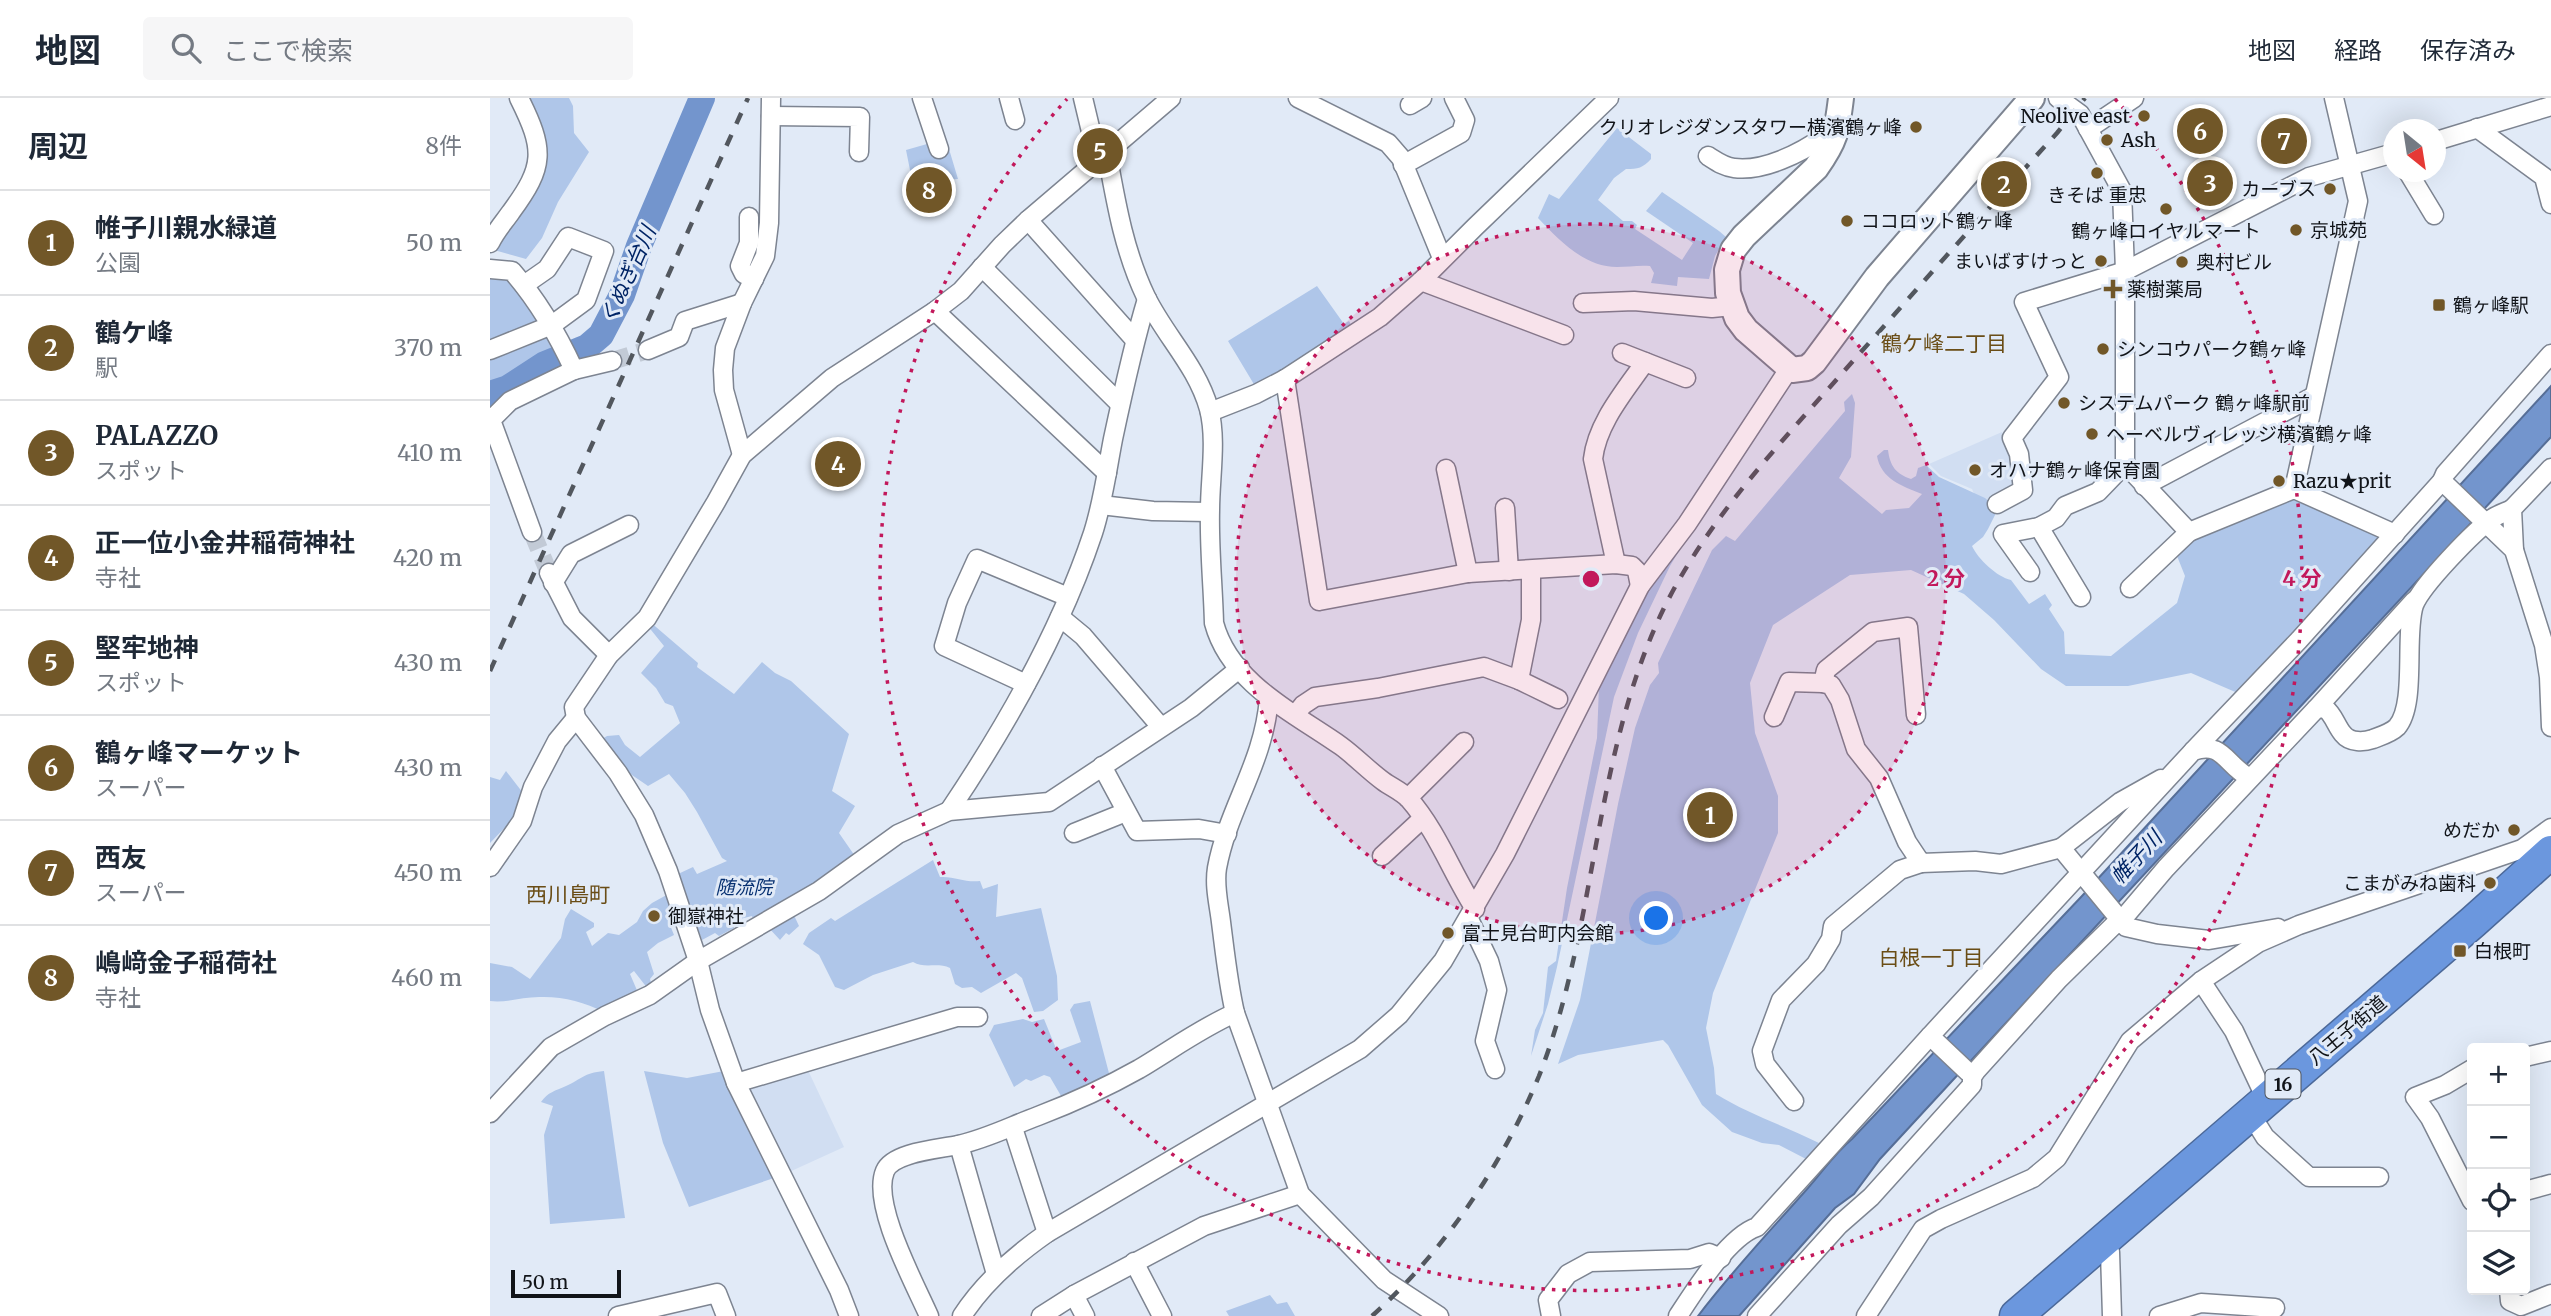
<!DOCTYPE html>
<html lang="ja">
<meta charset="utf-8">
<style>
body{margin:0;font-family:Merriweather,"Noto Sans JP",serif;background:#f6f6f7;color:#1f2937}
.controls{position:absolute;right:21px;bottom:21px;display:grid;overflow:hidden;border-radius:7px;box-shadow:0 7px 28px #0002}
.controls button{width:63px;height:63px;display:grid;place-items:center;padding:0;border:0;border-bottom:2px solid #e0e1e3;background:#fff;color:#1f2937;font:35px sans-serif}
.compass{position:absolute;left:1893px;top:21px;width:63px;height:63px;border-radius:50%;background:#fff;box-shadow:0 7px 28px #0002;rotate:150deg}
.scale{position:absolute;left:21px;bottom:18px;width:110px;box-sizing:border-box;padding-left:7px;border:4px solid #111419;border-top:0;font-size:19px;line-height:24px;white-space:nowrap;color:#111419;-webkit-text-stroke:5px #e1eaf7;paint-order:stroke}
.you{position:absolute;left:1167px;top:821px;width:24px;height:24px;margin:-18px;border:5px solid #fff;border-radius:50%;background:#1a73e8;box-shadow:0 0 0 10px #1a73e833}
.badge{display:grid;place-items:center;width:46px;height:46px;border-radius:50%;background:#715728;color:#fff;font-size:23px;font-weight:700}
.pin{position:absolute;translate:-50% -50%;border:4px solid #fff;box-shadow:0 2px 7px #0006}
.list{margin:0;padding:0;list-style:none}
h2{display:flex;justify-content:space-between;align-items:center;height:91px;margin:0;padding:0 28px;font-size:30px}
h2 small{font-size:23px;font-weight:400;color:#747a83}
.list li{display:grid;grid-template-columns:46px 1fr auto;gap:21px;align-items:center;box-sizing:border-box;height:105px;padding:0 28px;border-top:2px solid #e0e1e3}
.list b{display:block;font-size:26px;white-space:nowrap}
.list p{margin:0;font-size:23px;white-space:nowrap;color:#747a83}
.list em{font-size:23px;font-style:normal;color:#747a83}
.icon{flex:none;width:38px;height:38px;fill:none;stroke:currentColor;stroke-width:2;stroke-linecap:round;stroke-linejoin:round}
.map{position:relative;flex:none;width:2061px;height:1218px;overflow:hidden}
header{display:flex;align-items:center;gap:42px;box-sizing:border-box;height:98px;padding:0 35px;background:#fff;border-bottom:2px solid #e0e1e3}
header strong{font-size:33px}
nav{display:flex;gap:38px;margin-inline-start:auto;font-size:24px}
.search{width:490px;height:63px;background:#f6f6f7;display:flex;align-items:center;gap:18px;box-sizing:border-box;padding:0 24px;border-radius:7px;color:#747a83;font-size:26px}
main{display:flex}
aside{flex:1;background:#fff}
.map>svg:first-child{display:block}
</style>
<header>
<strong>地図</strong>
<div class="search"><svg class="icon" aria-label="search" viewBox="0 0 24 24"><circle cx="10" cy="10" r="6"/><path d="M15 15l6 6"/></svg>ここで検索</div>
<nav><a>地図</a><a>経路</a><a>保存済み</a></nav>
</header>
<main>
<aside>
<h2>周辺<small>8件</small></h2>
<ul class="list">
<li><span class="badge">1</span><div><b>帷子川親水緑道</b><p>公園</p></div><em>50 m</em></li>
<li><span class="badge">2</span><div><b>鶴ケ峰</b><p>駅</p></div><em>370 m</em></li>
<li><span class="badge">3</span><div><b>PALAZZO</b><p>スポット</p></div><em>410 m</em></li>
<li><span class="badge">4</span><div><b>正一位小金井稲荷神社</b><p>寺社</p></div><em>420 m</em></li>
<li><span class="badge">5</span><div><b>堅牢地神</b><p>スポット</p></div><em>430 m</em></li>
<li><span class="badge">6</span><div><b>鶴ヶ峰マーケット</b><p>スーパー</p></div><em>430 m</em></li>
<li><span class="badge">7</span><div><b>西友</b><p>スーパー</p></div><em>450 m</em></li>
<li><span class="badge">8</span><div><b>嶋﨑金子稲荷社</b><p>寺社</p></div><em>460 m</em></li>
</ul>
</aside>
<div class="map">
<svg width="2061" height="1218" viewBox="0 0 2061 1218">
<rect width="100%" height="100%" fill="#e1eaf7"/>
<g fill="#d1def2">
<path d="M1512 334 1523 357 1527 391 1490 409 1482 391 1451 378 1439 366Z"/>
<path d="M316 968 354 1049 297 1075 255 987Z"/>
</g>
<g fill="#afc6e9">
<path d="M32 0H79L83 8 84 35 99 54 68 104 52 140 36 161 4 152 45 87Z"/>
<path d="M1127 30 1161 56V61C1153 70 1148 71 1136 71L1124 80 1108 102 1133 123H1142L1147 127 1145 131 1192 162 1203 145 1156 113 1172 94 1229 133 1236 139 1225 158 1219 181 1188 179 1187 188 1161 185 1164 175 1160 168C1149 167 1138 169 1127 169 1094 169 1069 142 1048 120L1059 96 1069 101Z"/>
<path d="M437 46 439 53 459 51 468 81 455 82 453 79 421 77 416 52Z"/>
<path d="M0 175 19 179 35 196 72 265 23 290 0 313Z"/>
<path d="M827 188 854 226 859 223 865 234 768 293 738 243Z"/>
<path d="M1362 296 1365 305 1361 359 1349 380 1392 416 1396 412 1419 410 1432 396C1412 388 1391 381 1387 358L1394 352H1398C1400 368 1406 376 1421 381L1426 378 1428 370 1436 367 1449 379 1495 400 1505 409 1506 415 1498 431 1493 439 1482 448C1488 461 1507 479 1521 482L1539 506 1555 496 1562 507 1559 511 1574 534 1575 556 1621 558 1687 505 1695 478 1687 458 1698 442 1800 401 1822 407 1892 439 1750 596 1701 575 1638 588H1576L1551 571 1504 522 1474 496 1421 472 1360 477 1283 527 1260 585 1265 635 1288 698V735L1223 895 1216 930 1224 970 1226 996C1258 1016 1295 1028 1329 1045L1318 1062 1289 1047 1272 1045 1242 1034 1212 1007 1178 947 1173 942 1088 957 1068 966 1090 902 1128 706 1145 630 1160 587 1169 575 1168 565 1222 452 1236 438 1245 443 1355 313 1354 304Z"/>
<path d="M1202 431 1180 468 1148 535 1124 599 1067 869 1058 906 1041 958 1045 932 1053 915 1058 869 1066 863 1077 790 1107 640 1109 588 1156 492Z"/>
<path d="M159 523 208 565 207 569 244 596 272 564 285 575 301 583 359 636 342 693 365 708 349 735 367 761 265 826 262 818 242 823 244 830 229 838 225 835 212 842 188 776 203 769 207 776 237 763 232 760 207 714 195 695 179 676 158 688 139 675 130 672 109 643 117 638 129 637 135 647 150 659 190 625 183 608 175 605 166 590 151 575 174 548 157 527Z"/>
<path d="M16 673 33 695 29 715 0 745V679L10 682Z"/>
<path d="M443 762 450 779C465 778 475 785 490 783L493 791 508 786 506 819 551 810 567 878 568 902 553 913 544 914 532 880 526 875 491 895 482 889 472 890 465 886 460 870C448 864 434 871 423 864L383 877 354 892 345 889 329 857 313 846 319 835 341 820 345 823Z"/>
<path d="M182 794 190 821 180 827 184 837 168 845 157 854 164 876 160 881 162 888 158 891 144 873 140 876 149 897 114 914C94 904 72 898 49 899 32 899 17 905 0 903V865L22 869 40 881 71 840 75 821 81 811 104 825V829L96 834 102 848 118 835 129 837 147 824 153 813 162 805Z"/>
<path d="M302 813 309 828 299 837 296 835 290 842 278 829Z"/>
<path d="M600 903 620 979 574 1003 560 979 554 977 541 983 536 981 524 989 499 937 504 927 533 921 542 924 554 921 567 953 591 944 580 912 584 906Z"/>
<path d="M114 973 135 1120 60 1126 54 1037 63 1008 51 1004C58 994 65 993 76 988 92 981 93 975 114 973Z"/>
<path d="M154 973 197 980 234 973 287 1079 199 1109 173 1045Z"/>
<path d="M780 1197 787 1206 797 1204 805 1218H739L736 1213Z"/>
</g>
<path fill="#7395cd" stroke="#566e97" stroke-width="2" d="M2061 288V339L1462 983 1390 1061 1364 1096 1345 1110 1249 1218H1208C1242 1173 1281 1132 1318 1090 1334 1072 1344 1056 1362 1041L1592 798Z"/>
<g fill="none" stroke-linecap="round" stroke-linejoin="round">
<path stroke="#7395cd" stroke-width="26" d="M0 296 18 290 55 266 97 249 111 237 132 197 149 148 212 0"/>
<g stroke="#c2cad6" stroke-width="18" stroke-dasharray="18 9" stroke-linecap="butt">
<path d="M122 263 158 252"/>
<path d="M42 434 59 475"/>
</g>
<g stroke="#7d8491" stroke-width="21">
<g id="street">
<path d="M432 0 449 51"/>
<path d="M519 0 525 22"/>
<path d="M593 0 608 63"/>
<path d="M808 0 898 45 911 60 952 160"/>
<path d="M1568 0 1590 16 1632 93 1635 173V366L1699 434 1804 391 1905 436"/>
<path d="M920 7 932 0"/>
<path d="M281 18 370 19 369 54"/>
<path d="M1987 30 2054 79 2061 106"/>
<path d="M1598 31 1644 0"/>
<path d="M1946 43 2061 8"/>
<path d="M617 55C626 105 634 153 656 199 675 238 707 268 719 311 727 342 720 380 720 412 719 450 723 487 724 525 740 585 804 615 851 648 866 659 878 672 893 683 901 689 911 693 919 701 947 733 962 775 985 811"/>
<path d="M1218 58C1226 63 1234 69 1244 70 1273 74 1311 55 1333 39L1345 42"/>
<path d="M913 67 971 35 975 22 964 0"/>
<path d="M1918 74 1944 117"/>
<path d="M259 119V145L250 168 254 176 264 181"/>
<path d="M538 122 645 242"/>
<path d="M0 145C5 134 14 124 21 114 55 68 55 52 29 0"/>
<path d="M492 169 630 306"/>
<path d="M0 171 22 173C49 204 67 235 84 272"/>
<path d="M931 183 1074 237"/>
<path d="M1093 205 1144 203 1222 210 1242 208"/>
<path d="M445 213 617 375"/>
<path d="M0 252 62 227 96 202 114 153 78 139 57 171 34 187"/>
<path d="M158 252 189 239 195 223 252 205"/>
<path d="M1132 255 1196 280"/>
<path d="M795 281 829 503 978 475 1126 466 1142 468 1147 473 1150 488"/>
<path d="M720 314 766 296 795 281 890 219 931 183 985 129 1119 0"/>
<path d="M252 357 234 292 233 272 235 250 252 205 275 158 279 125 281 0"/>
<path d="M956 371 978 475"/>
<path d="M1952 383 1955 376 2061 256"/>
<path d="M1654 388 1824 298"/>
<path d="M1804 391 1868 103 1844 0"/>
<path d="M1507 406 1533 392 1529 356 1522 340 1569 279 1534 204 1635 173 1819 79 1904 55"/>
<path d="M611 407 663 413 719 414"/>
<path d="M1015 410 1019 473"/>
<path d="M1549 429 1591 499"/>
<path d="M42 434 1 322 20 303 84 272 122 263"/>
<path d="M2024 452 2022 411 2061 370"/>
<path d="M1126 466 1103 361C1107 325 1135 293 1155 264"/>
<path d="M1540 474 1513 436 1549 429 1566 420 1575 408 1608 394 1635 366"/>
<path d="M59 475 82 520 119 557"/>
<path d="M63 485 81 456 139 427"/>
<path d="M1640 490 1699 434"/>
<path d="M570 519 593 538 671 629"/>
<path d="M1029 582 1068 601"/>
<path d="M1333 585 1336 572 1383 534 1418 529 1426 617"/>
<path d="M536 586 454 548 467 505 487 461 578 499"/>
<path d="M779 600C774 665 738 710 727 770 724 788 729 807 731 824 735 855 738 885 745 915L810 1096 894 1182 949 1218"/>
<path d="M1826 611 1924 503"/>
<path d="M805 617 813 607 825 599 888 590 994 569 1029 582 1041 522V472"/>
<path d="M1284 619 1299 584 1333 585 1341 587 1350 602 1366 651 1389 680 1417 744 1431 765 1485 763 1511 766 1571 750 1636 829 1667 836 1719 842 1788 830"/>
<path d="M1703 653 1809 542 1952 383 2024 452 2054 547 2059 579 2061 629"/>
<path d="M612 668 647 733 709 731 737 736"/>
<path d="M918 700 974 644"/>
<path d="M459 713C517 627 570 534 603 435 613 404 617 372 623 341 633 294 643 247 657 201"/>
<path d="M584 735 636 714"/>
<path d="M1571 750 1630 704 1671 681"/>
<path d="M892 758 932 721"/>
<path d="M0 769 32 723 43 689 67 643 86 620"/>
<path d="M979 821 999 863 1007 892 995 943 1005 971"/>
<path d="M1711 883 1744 933 1776 1001"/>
<path d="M2035 959 2061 953"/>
<path d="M1982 971 1955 987 1925 999 1940 1020 1982 1103"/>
<path d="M1478 974 1440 938 1703 653C1733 642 1736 668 1760 680"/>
<path d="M246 985 467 919H488"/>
<path d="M1304 1003 1275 966 1272 953 1291 902 1326 866 1341 841 1343 828 1410 772 1431 765"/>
<path d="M0 1015 61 949 115 918 160 897 208 863 329 793 408 736 459 713 559 704 701 610 750 570"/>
<path d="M1760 1015 1775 1039 1819 1079H1889"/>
<path d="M523 1030 557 1135"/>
<path d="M469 1047 506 1176"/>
<path d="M2035 1093 2061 1086"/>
<path d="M1613 1142 1620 1154 1622 1218"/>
<path d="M644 1164 672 1218"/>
<path d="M2019 1192 2020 1203 2031 1208 2061 1196"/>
<path d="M584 1197 595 1218"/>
<path d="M128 1218 227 1195 236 1218"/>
<path d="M359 1218 349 1192 246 985 220 912 208 863 178 773 154 717 128 675 86 620 84 609 119 557 157 520 226 404 252 357 342 280 445 213 471 193 512 147 538 122 681 0"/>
<path d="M439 1218C425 1186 381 1106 395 1073 403 1054 450 1051 468 1047 496 1041 521 1028 548 1018 582 1005 617 989 649 971 681 952 711 930 745 915"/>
<path d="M472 1218C494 1184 524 1158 557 1135L870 951 909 917 953 863 1015 756 1150 488 1197 426 1299 271"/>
<path d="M551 1218 584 1197 714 1128 810 1096"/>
<path d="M1061 1218 1058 1202 1078 1176 1100 1164 1200 1161 1219 1155 1231 1160"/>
<path d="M1188 1218C1205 1192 1239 1138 1267 1129L1440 938"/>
<path d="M1267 1218 1349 1127 1381 1099 1482 987V979L1486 973 1569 881 1623 828 1631 823 1676 770 1826 611 1835 610C1844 617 1846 628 1853 636 1860 645 1874 644 1883 641 1891 638 1901 635 1907 629 1927 606 1914 537 1924 507 1932 487 1984 433 2003 420 2009 416 2016 414 2022 411"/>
<path d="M1376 1218 1433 1131 1451 1121 1543 1080 1567 1060 1640 943 1711 883 1768 845 1809 827 2032 751 2061 730"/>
<path d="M1669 1218 1711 1205 1785 1210"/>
</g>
</g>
<g stroke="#7d8491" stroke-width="28">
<path id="secondary" d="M1351 0C1347 33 1346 42 1326 70L1254 138 1243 152 1237 172 1238 195 1247 220 1256 232 1302 272 1317 270 1324 264 1387 179 1542 0"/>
</g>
<g stroke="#4c6999" stroke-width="35">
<path id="highway" d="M1526 1218 1983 824 2061 754"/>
</g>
<use href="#street" stroke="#fff" stroke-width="18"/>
<use href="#secondary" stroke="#fff" stroke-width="24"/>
<use href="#highway" stroke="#6b97de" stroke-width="32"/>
<g stroke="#52575e" stroke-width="4.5" stroke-dasharray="12 12" stroke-linecap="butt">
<path d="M0 573 258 0"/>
<path d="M882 1218C954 1153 1012 1068 1049 978 1067 932 1079 884 1089 836 1112 724 1125 607 1177 504 1220 420 1285 351 1347 281 1420 199 1493 116 1567 35L1595 0"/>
</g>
</g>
<circle cx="1101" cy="481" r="355" fill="#c2185b" fill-opacity=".12"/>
<g fill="none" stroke="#c2185b" stroke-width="3.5" stroke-dasharray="3.5 7">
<circle cx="1101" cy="481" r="355"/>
<path d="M1625 1A711 711 0 1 1 577 1"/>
</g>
<g fill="#715728" stroke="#e1eaf7" stroke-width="2.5">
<circle cx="1654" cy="18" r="7"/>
<circle cx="1426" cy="29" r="7"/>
<circle cx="1617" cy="42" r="7"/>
<circle cx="1607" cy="75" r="7"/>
<circle cx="1840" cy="91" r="7"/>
<circle cx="1676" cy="111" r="7"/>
<circle cx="1357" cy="123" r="7"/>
<circle cx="1806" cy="132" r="7"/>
<circle cx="1611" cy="163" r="7"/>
<circle cx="1692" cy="164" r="7"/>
<path d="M1619.5 180.5h7v7h7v7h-7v7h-7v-7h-7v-7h7z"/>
<rect x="1942" y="200" width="14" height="14" rx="3.5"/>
<circle cx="1613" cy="251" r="7"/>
<circle cx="1574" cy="305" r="7"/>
<circle cx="1602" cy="336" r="7"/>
<circle cx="1485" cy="372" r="7"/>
<circle cx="1789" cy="383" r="7"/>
<circle cx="2024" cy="732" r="7"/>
<circle cx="2000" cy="785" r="7"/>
<circle cx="164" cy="818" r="7"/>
<circle cx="958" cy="835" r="7"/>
<rect x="1963" y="846" width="14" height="14" rx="3.5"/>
</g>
<g text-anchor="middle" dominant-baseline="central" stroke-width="6" stroke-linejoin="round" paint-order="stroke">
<rect fill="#e1eaf7" stroke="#4f545c" stroke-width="2" x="1775.5" y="971.5" width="35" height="29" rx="5"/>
<g font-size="18" font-weight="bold" fill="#111419">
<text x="1793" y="986">16</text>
</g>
<g font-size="19" fill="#111419" stroke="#e1eaf7" text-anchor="start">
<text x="1640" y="18" text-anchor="end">Neolive east</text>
<text x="1412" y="29" text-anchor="end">クリオレジダンスタワー横濱鶴ヶ峰</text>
<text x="1631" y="42">Ash</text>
<text x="1826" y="91" text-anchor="end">カーブス</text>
<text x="1607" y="97" text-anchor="middle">きそば 重忠</text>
<text x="1371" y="123">ココロット鶴ヶ峰</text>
<text x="1820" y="132">京城苑</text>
<text x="1676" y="133" text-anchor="middle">鶴ヶ峰ロイヤルマート</text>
<text x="1597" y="163" text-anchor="end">まいばすけっと</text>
<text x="1706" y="164">奥村ビル</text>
<text x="1637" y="191">薬樹薬局</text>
<text x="1963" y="207">鶴ヶ峰駅</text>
<text x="1627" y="251">シンコウパーク鶴ヶ峰</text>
<text x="1588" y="305">システムパーク 鶴ヶ峰駅前</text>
<text x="1616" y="336">ヘーベルヴィレッジ横濱鶴ヶ峰</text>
<text x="1499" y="372">オハナ鶴ヶ峰保育園</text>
<text x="1803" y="383">Razu★prit</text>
<text x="2010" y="732" text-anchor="end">めだか</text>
<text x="1986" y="785" text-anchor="end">こまがみね歯科</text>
<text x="178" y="818">御嶽神社</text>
<text x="972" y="835">富士見台町内会館</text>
<text x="1984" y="853">白根町</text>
</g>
<g font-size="19" font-style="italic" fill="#063071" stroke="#e1eaf7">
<text x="254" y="789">随流院</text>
</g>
<g font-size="19" fill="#111419" stroke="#e1eaf7">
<text transform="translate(1857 932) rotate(-40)">八王子街道</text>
</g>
<g font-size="21" font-style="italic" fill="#002465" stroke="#e1eaf7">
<text transform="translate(138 177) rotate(-66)">くぬぎ台川</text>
<text transform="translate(1646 759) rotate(-47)">帷子川</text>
</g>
<g font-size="21" fill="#6a4d16" stroke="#e1eaf7">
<text x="1454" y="245">鶴ケ峰二丁目</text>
<text x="78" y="796">西川島町</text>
<text x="1441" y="859">白根一丁目</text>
</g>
</g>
<circle cx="1101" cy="481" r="10" fill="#c2185b" stroke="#e1eaf7" stroke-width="3.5"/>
<g font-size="21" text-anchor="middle" font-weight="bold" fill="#c2185b" stroke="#e1eaf7" stroke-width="6" stroke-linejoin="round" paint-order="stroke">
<text x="1456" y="488">2 分</text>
<text x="1812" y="488">4 分</text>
</g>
</svg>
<div class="controls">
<button>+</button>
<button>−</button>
<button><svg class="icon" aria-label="locate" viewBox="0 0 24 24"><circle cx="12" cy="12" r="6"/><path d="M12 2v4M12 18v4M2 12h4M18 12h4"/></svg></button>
<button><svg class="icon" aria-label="layers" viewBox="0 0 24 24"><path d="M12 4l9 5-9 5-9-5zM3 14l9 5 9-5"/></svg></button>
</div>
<svg class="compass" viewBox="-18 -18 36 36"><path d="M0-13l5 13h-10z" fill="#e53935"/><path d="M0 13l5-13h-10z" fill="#747a83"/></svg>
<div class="scale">50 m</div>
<div class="you"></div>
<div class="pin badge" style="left:1220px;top:717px">1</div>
<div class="pin badge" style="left:1514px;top:86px">2</div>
<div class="pin badge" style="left:1720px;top:85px">3</div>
<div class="pin badge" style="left:348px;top:366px">4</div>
<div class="pin badge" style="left:610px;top:53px">5</div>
<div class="pin badge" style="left:1710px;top:33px">6</div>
<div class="pin badge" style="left:1794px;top:43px">7</div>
<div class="pin badge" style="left:439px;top:92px">8</div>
</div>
</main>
